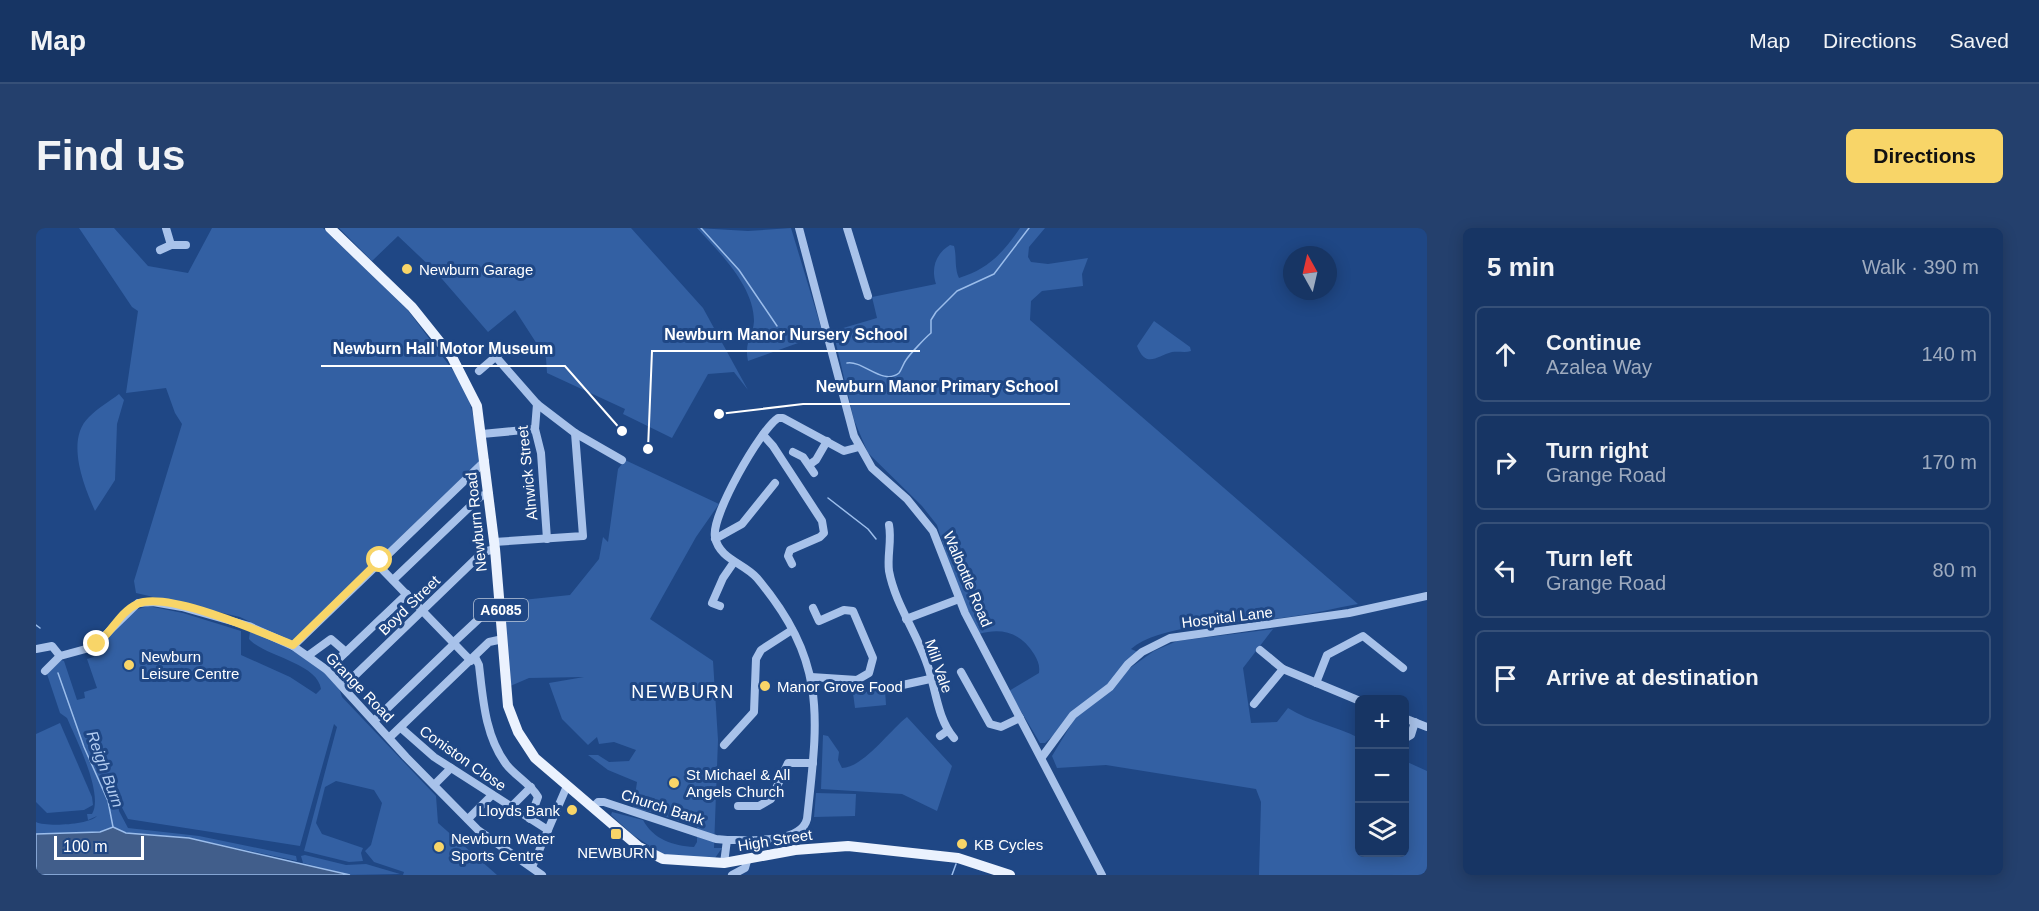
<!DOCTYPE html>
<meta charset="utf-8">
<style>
body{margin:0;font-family:Helvetica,sans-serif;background:#24406d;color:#f1f3f6}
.controls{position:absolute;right:18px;bottom:18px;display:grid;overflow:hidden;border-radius:9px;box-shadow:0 3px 15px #0003}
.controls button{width:54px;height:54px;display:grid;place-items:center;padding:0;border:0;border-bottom:2px solid #365078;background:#173564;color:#f1f3f6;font:30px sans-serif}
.compass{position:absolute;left:1247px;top:18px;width:54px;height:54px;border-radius:50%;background:#173564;box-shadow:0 3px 15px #0003;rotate:352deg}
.scale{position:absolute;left:18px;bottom:15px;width:90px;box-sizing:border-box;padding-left:6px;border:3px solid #fff;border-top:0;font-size:16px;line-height:21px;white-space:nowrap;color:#fff;-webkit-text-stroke:4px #1f4785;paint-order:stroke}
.stop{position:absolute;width:18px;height:18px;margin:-14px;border:4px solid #f8d568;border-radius:50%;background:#fff}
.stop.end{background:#f8d568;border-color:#fff;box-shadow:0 2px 6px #0008}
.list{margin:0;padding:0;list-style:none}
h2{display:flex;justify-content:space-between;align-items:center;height:78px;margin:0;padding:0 24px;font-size:26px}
h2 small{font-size:20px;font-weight:400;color:#9eabbf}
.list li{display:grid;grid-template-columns:39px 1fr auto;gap:18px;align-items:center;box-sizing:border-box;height:96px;margin:0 12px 12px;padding:0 12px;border:2px solid #365078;border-radius:9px}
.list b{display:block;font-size:22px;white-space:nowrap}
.list p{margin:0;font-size:20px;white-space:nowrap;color:#9eabbf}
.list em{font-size:20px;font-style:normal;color:#9eabbf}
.icon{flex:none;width:33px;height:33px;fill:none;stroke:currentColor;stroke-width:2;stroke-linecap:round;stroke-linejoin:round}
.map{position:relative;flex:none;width:1391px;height:647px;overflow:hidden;border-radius:9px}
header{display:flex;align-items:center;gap:36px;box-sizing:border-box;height:84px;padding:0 30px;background:#173564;border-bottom:2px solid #365078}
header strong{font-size:28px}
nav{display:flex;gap:33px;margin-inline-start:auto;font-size:21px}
.intro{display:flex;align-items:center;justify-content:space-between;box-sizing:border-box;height:144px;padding:0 36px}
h1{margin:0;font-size:42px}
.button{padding:15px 27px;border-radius:9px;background:#f8d568;color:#111;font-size:21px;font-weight:700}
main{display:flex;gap:36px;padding:0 36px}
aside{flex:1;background:#173564;border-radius:9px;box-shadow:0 3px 15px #0003}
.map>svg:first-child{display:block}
</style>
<header>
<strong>Map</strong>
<nav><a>Map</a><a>Directions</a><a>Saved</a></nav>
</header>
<div class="intro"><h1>Find us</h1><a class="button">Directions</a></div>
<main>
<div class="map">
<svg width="1391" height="647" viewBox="0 0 1391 647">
<rect width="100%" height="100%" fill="#1f4785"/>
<g fill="#3360a3">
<path d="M43 0H78L112 38 152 45 176 0H287L371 81 430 160 439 195 443 234 255 414 204 389 100 365 98 353 146 196 139 185 130 160 90 165 102 83 96 79Z"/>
<path d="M303 0H595L667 80 712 162 698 144 672 146 636 210 587 186 589 181 511 145 510 130 479 82 452 104 400 44 362 8 336 33Z"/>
<path d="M661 0 712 3 755 0 787 106 712 133C708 112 717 110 718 93 718 58 683 24 661 0Z"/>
<path d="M984 0H1009L993 19 992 29 995 34 1012 36 1052 30 1046 46 1047 58 1006 63 995 73 994 92 1322 376C1299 380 1276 386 1253 389 1212 395 1126 394 1095 421L1102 424 1073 456 1009 515H1004L973 463 1003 445C1004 437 1002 433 998 426 985 405 966 399 943 406L920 358 901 297 886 278 832 225 818 192 797 103 841 90 836 69 900 56C895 41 899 26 914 17L918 18C921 29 918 39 923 50 952 41 967 25 984 0Z"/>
<path d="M1118 93 1154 119 1155 123C1149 125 1143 123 1136 124 1121 128 1110 141 1101 118Z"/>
<path d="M83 166 88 172 81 196 79 252 59 283C48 258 29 212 53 189 62 180 74 173 83 166Z"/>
<path d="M589 232 683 276 660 309 614 391 677 433 682 512 678 620H686L679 630 629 628 597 607 575 587 576 584 607 592C617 611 637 618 658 619L661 614V599L616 584 597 581 601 554 572 542 552 527H562L573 534 593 533 600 522 578 514 563 516 561 509 552 517 526 491 513 455 548 449 493 450 472 459 467 374 534 367 563 331 567 309 572 314 582 241Z"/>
<path d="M112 378 147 385 205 403V427L254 449 280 466 285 461C282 435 228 428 213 411L214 403C238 413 302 440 306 469L400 568 402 595 461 647H367L368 644 338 634 329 623 335 617 346 575 338 562 300 553 289 559 280 595 286 606 327 620 325 625 327 633 313 634 268 623 301 499 298 496 264 618 92 591 82 572 83 583 92 600 163 608 260 628 261 633 153 610 90 605 77 599 64 604 0 606V594C10 599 53 597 61 588L52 592 51 586H56C68 566 40 511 31 490L24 485 11 446 25 432 28 433 41 472 49 470 48 464 61 460 51 431 58 429 56 422 99 382Z"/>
<path d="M1237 401 1207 440 1215 495 1241 494 1252 480C1274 494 1300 498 1323 510L1324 624H1368L1369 533 1391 543V647H1223L1225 574 1220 561 1070 537 1021 540 1016 528 1039 490 1094 440 1118 423 1141 413Z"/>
<path d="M849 462 850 477 819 480 817 465Z"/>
<path d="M871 489 916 538 901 583 866 566 785 561 787 507 792 508 803 524 802 532 806 540C828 539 853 503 871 489Z"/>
<path d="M24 495 56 569 57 577 48 582 11 585 0 574V506Z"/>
<path d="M780 565 820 566 819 588 778 589Z"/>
<path d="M269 627 310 637 330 636 364 646 314 647 267 635 265 628Z"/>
</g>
<path fill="#415e8b" stroke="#9bbdeb" stroke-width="1.5" d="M77 599 90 605 153 610 314 647H0V606L64 604Z"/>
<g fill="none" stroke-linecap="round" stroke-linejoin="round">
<g stroke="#9bbdeb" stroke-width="1.5">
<path d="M665 0 703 42 741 98"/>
<path d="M811 135C827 132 847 158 863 145 866 141 867 136 870 132 874 126 889 110 895 105V92L900 84 921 63 958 46 993 0"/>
<path d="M792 270 832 301 840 311"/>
<path d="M0 397 4 400"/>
<path d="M22 445 48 519 72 573 77 599"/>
<path d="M916 647 920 636"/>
</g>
<g stroke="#a8c2ea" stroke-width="8">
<path d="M130 0 135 17"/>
<path d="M763 0 818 208 836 240 871 271 897 303 929 385 1066 647"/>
<path d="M811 0 832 68"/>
<path d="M124 22 135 17H150"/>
<path d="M460 129 501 176 539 205 586 232"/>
<path d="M443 143 471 119"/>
<path d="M501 176 499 201 505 225 511 311"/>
<path d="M446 206 499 201"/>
<path d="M727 207 737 218 786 293 788 305 784 309 754 322 752 328 756 336"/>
<path d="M757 224 767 229 778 245"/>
<path d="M773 237 780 232 791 213"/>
<path d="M853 297C856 313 851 327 853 343 859 375 879 402 890 433 900 458 900 489 918 510"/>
<path d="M679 311 706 296 739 255"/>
<path d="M458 314 547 308 539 205"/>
<path d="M340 335 435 433"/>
<path d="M357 352 445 268 453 266"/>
<path d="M684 378 676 375 687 350 698 334"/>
<path d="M870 391 923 371"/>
<path d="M417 415 447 387 465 382"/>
<path d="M257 418 449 233"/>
<path d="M0 421 16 418 24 428"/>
<path d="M1224 422 1247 441 1324 473"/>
<path d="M273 427 295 411 310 424"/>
<path d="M439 429 443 437C447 471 449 508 470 536 479 548 495 556 502 569L494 591"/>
<path d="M291 442 371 366"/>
<path d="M9 443 24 428 57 419 102 375 117 374 146 379 213 398 257 418 291 442 370 529 442 602 506 647"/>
<path d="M925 444 954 496 965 499 984 490"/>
<path d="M775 449 821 452 833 445 837 430 817 383 808 382 783 393 777 380"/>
<path d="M1280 455 1291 427 1327 408 1367 440"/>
<path d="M308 458 447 324 459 321"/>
<path d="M862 458 894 451"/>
<path d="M1218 476 1247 441"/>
<path d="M1368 490 1391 499"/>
<path d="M339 492 418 416"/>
<path d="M365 500 398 529 512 602"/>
<path d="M904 508 911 503"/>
<path d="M354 509 453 414 467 411"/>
<path d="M1368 511 1375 507 1379 494"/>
<path d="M688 517 718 484 720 431 725 422 756 402"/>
<path d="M1006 529 1037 487 1074 459 1092 436 1106 424 1134 410 1313 385 1391 368"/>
<path d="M398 557 415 540"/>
<path d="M702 578H723L735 571 752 535H777"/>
<path d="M475 579 495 559"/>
<path d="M557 579 562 574H568L680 611 691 612"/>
<path d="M432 591 456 567"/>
<path d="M688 635 691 612C713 612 765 616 771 591 782 489 792 435 721 350 708 335 683 331 679 309 675 288 724 202 742 190H747L808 223 823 219"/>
<path d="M496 639 531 558"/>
<path d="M696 647 709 640 711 633"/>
</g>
<path stroke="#ebf2fe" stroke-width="10" d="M294 0 376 79 416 129 441 178 459 321 472 478 482 504 499 530 603 619 627 631 688 635 759 622 812 618 922 630 974 647"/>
</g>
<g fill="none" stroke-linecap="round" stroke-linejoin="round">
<path stroke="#f8d568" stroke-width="8" d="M61 416C75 405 84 384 101 376 131 362 226 405 257 417L344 332"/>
</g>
<g fill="#f8d568" stroke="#1f4785" stroke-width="2">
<circle cx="371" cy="41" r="6"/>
<circle cx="93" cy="437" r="6"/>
<circle cx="729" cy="458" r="6"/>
<circle cx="638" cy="555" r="6"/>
<circle cx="536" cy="582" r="6"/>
<rect x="574" y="600" width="12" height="12" rx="3"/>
<circle cx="926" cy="616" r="6"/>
<circle cx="403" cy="619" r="6"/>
</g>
<g text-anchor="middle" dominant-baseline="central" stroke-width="6" stroke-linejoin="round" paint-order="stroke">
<rect fill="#1f4785" stroke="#bcc8da" stroke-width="1.5" x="438" y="371" width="54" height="22" rx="4.5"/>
<g font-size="14" font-weight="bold" fill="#fff">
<text x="465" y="382">A6085</text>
</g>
<g font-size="15" fill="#fff" stroke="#1f4785" text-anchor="start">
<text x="383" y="41">Newburn Garage</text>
<text x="105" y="428">Newburn<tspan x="105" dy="17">Leisure Centre</tspan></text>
<text x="741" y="458">Manor Grove Food</text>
<text x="650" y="546">St Michael &amp; All<tspan x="650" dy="17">Angels Church</tspan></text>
<text x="524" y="582" text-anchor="end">Lloyds Bank</text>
<text x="415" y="610">Newburn Water<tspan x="415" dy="17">Sports Centre</tspan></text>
<text x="938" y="616">KB Cycles</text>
<text x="580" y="624" text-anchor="middle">NEWBURN</text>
</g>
<g font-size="15" fill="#fff" stroke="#1f4785">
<text transform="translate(491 245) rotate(-96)">Alnwick Street</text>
<text transform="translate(440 294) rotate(-96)">Newburn Road</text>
<text transform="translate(932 351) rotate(67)">Walbottle Road</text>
<text transform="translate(373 377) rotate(-44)">Boyd Street</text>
<text transform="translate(1191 389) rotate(-7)">Hospital Lane</text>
<text transform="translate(903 438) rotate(71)">Mill Vale</text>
<text transform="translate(324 459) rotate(46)">Grange Road</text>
<text transform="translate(427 530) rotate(35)">Coniston Close</text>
<text transform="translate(627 579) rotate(18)">Church Bank</text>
<text transform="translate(739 612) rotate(-9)">High Street</text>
</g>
<g font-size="16" font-style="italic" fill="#b3cdf1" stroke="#1f4785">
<text transform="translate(69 541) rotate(70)">Reigh Burn</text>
</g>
<g font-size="18" letter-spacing="1.5" fill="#fff" stroke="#1f4785">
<text x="647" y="464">NEWBURN</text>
</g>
</g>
<path fill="none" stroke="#fff" stroke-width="2" d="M612 221L616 123H884M586 203L529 138H285M683 186L767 176H1034"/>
<g fill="#fff" stroke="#1f4785" stroke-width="2">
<circle cx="612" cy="221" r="6"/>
<circle cx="586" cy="203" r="6"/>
<circle cx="683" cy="186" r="6"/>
</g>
<g font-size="16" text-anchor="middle" font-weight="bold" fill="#fff" stroke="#1f4785" stroke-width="6" stroke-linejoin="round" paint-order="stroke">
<text x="750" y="112">Newburn Manor Nursery School</text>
<text x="407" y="126">Newburn Hall Motor Museum</text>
<text x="901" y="164">Newburn Manor Primary School</text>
</g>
</svg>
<div class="controls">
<button>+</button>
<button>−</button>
<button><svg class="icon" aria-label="layers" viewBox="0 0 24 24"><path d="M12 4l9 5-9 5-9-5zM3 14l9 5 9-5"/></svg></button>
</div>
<svg class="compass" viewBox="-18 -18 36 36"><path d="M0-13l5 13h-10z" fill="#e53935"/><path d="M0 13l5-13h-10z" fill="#9eabbf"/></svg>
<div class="scale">100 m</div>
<div class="stop" style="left:344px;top:332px"></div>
<div class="stop end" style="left:61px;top:416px"></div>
</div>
<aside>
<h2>5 min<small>Walk · 390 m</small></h2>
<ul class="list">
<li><svg class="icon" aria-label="ahead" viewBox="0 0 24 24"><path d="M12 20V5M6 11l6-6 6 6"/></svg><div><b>Continue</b><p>Azalea Way</p></div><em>140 m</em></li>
<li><svg class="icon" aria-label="right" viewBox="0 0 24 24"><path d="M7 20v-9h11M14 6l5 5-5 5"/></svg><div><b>Turn right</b><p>Grange Road</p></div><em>170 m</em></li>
<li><svg class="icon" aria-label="left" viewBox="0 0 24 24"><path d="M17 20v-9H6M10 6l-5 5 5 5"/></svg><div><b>Turn left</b><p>Grange Road</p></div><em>80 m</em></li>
<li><svg class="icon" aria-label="arrive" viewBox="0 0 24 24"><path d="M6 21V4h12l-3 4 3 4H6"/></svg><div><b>Arrive at destination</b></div></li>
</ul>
</aside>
</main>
